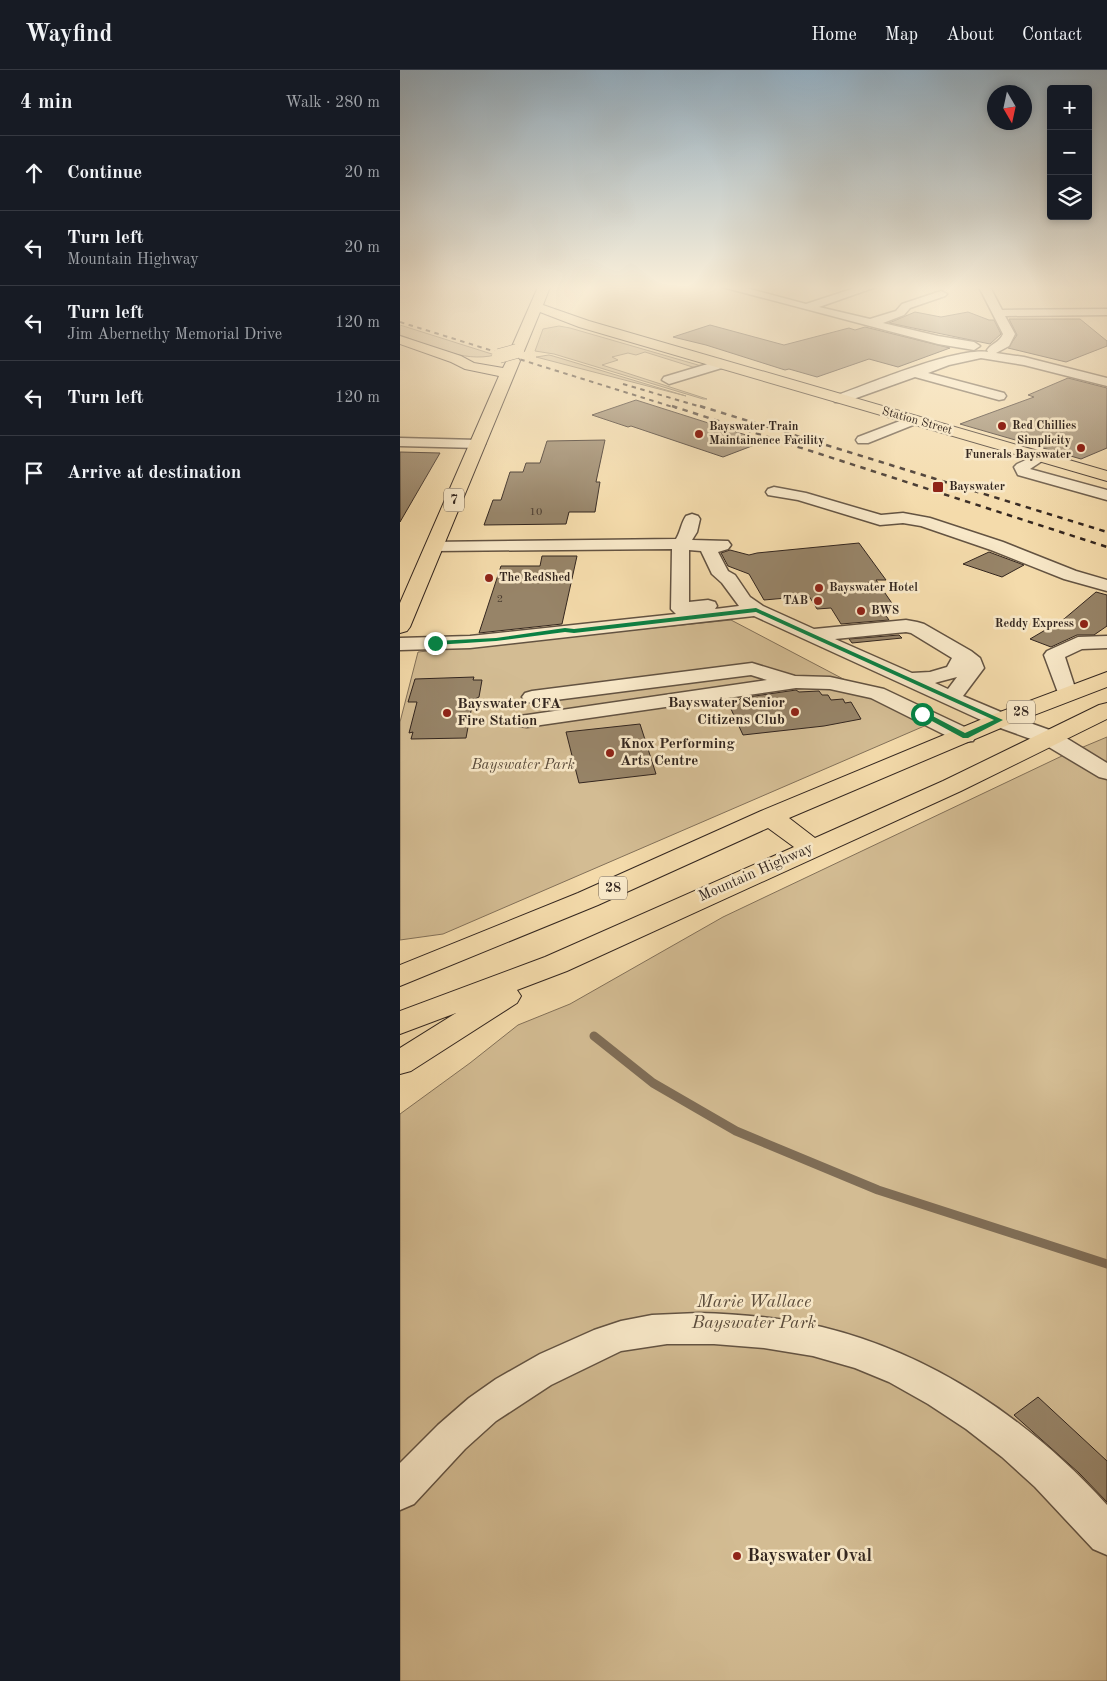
<!DOCTYPE html>
<meta charset="utf-8">
<style>
body{margin:0;font-family:"Old Standard TT",serif;background:#242831;color:#f1f3f6}
.controls{position:absolute;right:15px;top:15px;display:grid;overflow:hidden;border-radius:5px;box-shadow:0 2px 8px #0003}
.controls button{width:45px;height:45px;display:grid;place-items:center;padding:0;border:0;border-bottom:1px solid #363941;background:#171b24;color:#f1f3f6;font:25px sans-serif}
.compass{position:absolute;left:587px;top:15px;width:45px;height:45px;border-radius:50%;background:#171b24;box-shadow:0 2px 8px #0003;rotate:171deg}
.stop{position:absolute;width:15px;height:15px;margin:-11px;border:4px solid #0b8043;border-radius:50%;background:#fff}
.stop.end{background:#0b8043;border-color:#fff;box-shadow:0 1px 5px #0008}
.list{margin:0;padding:0;list-style:none}
h2{display:flex;justify-content:space-between;align-items:center;height:65px;margin:0;padding:0 20px;font-size:21px}
h2 small{font-size:16px;font-weight:400;color:#9ea1a6}
.list li{display:grid;grid-template-columns:32px 1fr auto;gap:15px;align-items:center;box-sizing:border-box;height:75px;padding:0 20px;border-top:1px solid #363941}
.list b{display:block;font-size:19px;white-space:nowrap}
.list p{margin:0;font-size:16px;white-space:nowrap;color:#9ea1a6}
.list em{font-size:16px;font-style:normal;color:#9ea1a6}
.icon{flex:none;width:28px;height:28px;fill:none;stroke:currentColor;stroke-width:2;stroke-linecap:round;stroke-linejoin:round}
.map{position:relative;flex:none;width:707px;height:1611px;overflow:hidden}
header{display:flex;align-items:center;gap:30px;box-sizing:border-box;height:70px;padding:0 25px;background:#171b24;border-bottom:1px solid #363941}
header strong{font-size:24px}
nav{display:flex;gap:28px;margin-inline-start:auto;font-size:18px}
main{display:flex}
aside{flex:1;background:#171b24}
.map>svg:first-child{display:block}
</style>
<header>
<strong>Wayfind</strong>
<nav><a>Home</a><a>Map</a><a>About</a><a>Contact</a></nav>
</header>
<main>
<aside>
<h2>4 min<small>Walk · 280 m</small></h2>
<ul class="list">
<li><svg class="icon" aria-label="ahead" viewBox="0 0 24 24"><path d="M12 20V5M6 11l6-6 6 6"/></svg><div><b>Continue</b></div><em>20 m</em></li>
<li><svg class="icon" aria-label="left" viewBox="0 0 24 24"><path d="M17 20v-9H6M10 6l-5 5 5 5"/></svg><div><b>Turn left</b><p>Mountain Highway</p></div><em>20 m</em></li>
<li><svg class="icon" aria-label="left" viewBox="0 0 24 24"><path d="M17 20v-9H6M10 6l-5 5 5 5"/></svg><div><b>Turn left</b><p>Jim Abernethy Memorial Drive</p></div><em>120 m</em></li>
<li><svg class="icon" aria-label="left" viewBox="0 0 24 24"><path d="M17 20v-9H6M10 6l-5 5 5 5"/></svg><div><b>Turn left</b></div><em>120 m</em></li>
<li><svg class="icon" aria-label="arrive" viewBox="0 0 24 24"><path d="M6 21V4h12l-3 4 3 4H6"/></svg><div><b>Arrive at destination</b></div></li>
</ul>
</aside>
<div class="map">
<svg width="707" height="1611" viewBox="0 0 707 1611">
<rect width="100%" height="100%" fill="#f4dbab"/>
<filter id="stains"><feTurbulence type="fractalNoise" baseFrequency=".004" numOctaves="4"/><feColorMatrix values="0 0 0 0 .2 0 0 0 0 .09 0 0 0 0 .02 0 0 0 .5 -.17"/></filter>
<radialGradient id="worn" r=".72"><stop offset=".6" stop-color="#630" stop-opacity="0"/><stop offset="1" stop-color="#630" stop-opacity=".3"/></radialGradient>
<g fill="#d3bc93" stroke="#837159">
<path d="M0 255 95 285C63 293 29 275 0 265Z"/>
<path d="M159 256 170 258 305 297 299 299 245 282 236 285 228 283 212 287 218 290 202 295 307 329H303L154 284 135 281 143 259Z"/>
<path d="M149 285 153 286 286 326 136 287Z"/>
<path d="M331 550 529 654 43 864 0 870V652L18 582Z"/>
<path d="M707 667V1611H0V1044L70 993 118 955 170 934 323 847 664 685Z"/>
</g>
<g fill="none" stroke-linecap="round" stroke-linejoin="round">
<path stroke="#7f6d56" stroke-width="9" d="M194 966 253 1013 336 1061 478 1120 707 1194"/>
</g>
<g fill="#978468" stroke="#33261f">
<path d="M515 242 541 247 568 242 589 250H594L601 264 590 274 489 253Z"/>
<path d="M609 249H680L707 271V276L666 292 608 278 617 265Z"/>
<path d="M310 255 384 275 449 258 455 260 465 257 550 278 498 297 469 289 417 307 389 299 385 300 306 275 273 267Z"/>
<path d="M668 308 707 318V378L681 389 560 354 634 327 628 325Z"/>
<path d="M236 330 365 371 323 387 231 356 228 357 192 345Z"/>
<path d="M205 370 196 412H200L195 442H169L166 454 84 455 93 430H101L110 402H123L126 393H140L147 371Z"/>
<path d="M0 382 40 383 0 452Z"/>
<path d="M459 473 486 510H476L498 542 478 534 489 550 441 554 431 538 417 539 409 526 364 530 349 504 328 496 321 483 330 480 349 485 357 483Z"/>
<path d="M589 482 597 485 624 495 602 507 563 494Z"/>
<path d="M142 486H177L162 554 79 563 101 496H140Z"/>
<path d="M696 522 707 525V556L694 565H677L651 577 630 569 664 549Z"/>
<path d="M499 565 502 568 452 573 449 569Z"/>
<path d="M74 607 73 610H82L79 627 73 630 66 668 11 669 13 662 9 663 17 632H8L15 609Z"/>
<path d="M396 620 399 622 419 621 422 625H428L431 630 443 629 445 633 451 632 461 649 424 656 343 665 331 639 341 628Z"/>
<path d="M240 654 256 704 179 713 166 662Z"/>
<path d="M638 1327 707 1391V1432L679 1403 614 1345Z"/>
</g>
<g fill="none" stroke-linecap="round" stroke-linejoin="round">
<g stroke="#635342" stroke-width="3">
<g id="minor">
<path d="M322 217H342L406 234 458 217H476L419 237 470 249 496 241 502 234 541 221 547 224 545 226 510 238 504 245 483 253 538 266 574 272 580 276 574 280 538 274Z"/>
<path d="M579 217H590L602 240 707 239V245L605 246 615 264 609 276 596 283 624 287 707 308V316L624 295 581 288 549 295 528 303 604 323 606 326 604 329 599 330 515 307 445 332H435L433 329 435 326C469 314 556 277 588 282L587 280C592 273 599 273 603 264Z"/>
<path d="M321 290 327 294 325 297 269 314 262 310 264 307Z"/>
<path d="M513 346 520 350 518 353 468 373H458L456 370 458 367Z"/>
<path d="M0 368 78 370 83 371 85 374 83 377 78 378 0 376Z"/>
<path d="M641 383 646 384 648 387 630 399 707 420V430L618 405 614 397 617 394Z"/>
<path d="M374 417 406 423 481 445 503 443 530 448 603 472 676 501 707 510V521L664 509 591 480 521 456 503 453 480 455 398 430 368 425 366 422 368 419Z"/>
<path d="M292 444 298 446 300 449 297 462 292 470 328 471 331 475 328 479 318 482 328 501 335 505 350 527 363 536 414 559 506 550 517 552 524 554 571 581 580 588 584 598 563 626 608 645 658 663 707 693V709L699 707 642 673 592 655 354 546 70 578 0 580V568L70 566 276 544 271 539 272 479 35 481 29 480 26 476 29 472 276 469C281 461 281 453 286 446ZM289 480 301 481 312 504 322 513 339 536 315 539 317 536 315 532 308 530 289 532ZM506 562 511 563 552 588 547 597 530 602 512 603 435 569ZM557 607 548 619 535 613 538 612Z"/>
<path d="M707 566V578L682 579 665 587 677 624 674 628 667 630 660 628 644 585 647 581 678 567Z"/>
<path d="M352 593 395 606 430 607 484 619 573 661 576 666 573 671 565 672 557 671 471 628 430 619 396 618 127 657 119 656 116 651 119 646 127 645 367 610 351 605 132 633 125 631 122 627 125 623 132 621Z"/>
<path d="M299 1243C340 1244 382 1248 422 1257 533 1284 631 1351 707 1435V1485L693 1479 635 1417 602 1387 566 1359 528 1334 489 1312 455 1298 413 1286 364 1278 314 1274H267L221 1281 151 1315 96 1351 65 1379 14 1434 0 1440V1393L38 1355 69 1328 96 1309 140 1284 194 1260 221 1251 252 1245Z"/>
</g>
</g>
<g stroke="#33261f" stroke-width="2">
<g id="major">
<path d="M138 217H150L143 235 189 251 707 401V411L179 257 140 242 124 281 117 285 112 284 110 281Z"/>
<path d="M0 266 61 286 74 293 103 298 108 288H118L120 291 10 557 7 561 0 563V533L99 306 65 299 51 292 0 274Z"/>
<path d="M707 602V617L608 655 389 748 415 768 543 711 699 635 707 633V649L561 721 167 901 117 920 121 926 117 933 11 1001 0 1004V978L56 943 0 964V941L145 887 394 777 368 758 198 835 0 916V895L178 823 361 741 592 645Z"/>
</g>
</g>
<use href="#minor" fill="#f8e8c8" fill-rule="evenodd"/>
<use href="#major" fill="#f4dbab" fill-rule="evenodd"/>
<g stroke="#33261f" stroke-width="2" stroke-dasharray="4.5 4.5" stroke-linecap="butt">
<path d="M0 252 276 338"/>
<path d="M223 314 305 338"/>
</g>
<g stroke="#33261f" stroke-width="2.5" stroke-dasharray="5.5 5.5" stroke-linecap="butt">
<path d="M272 336 707 477"/>
<path d="M300 336 707 462"/>
</g>
<g stroke="#33261f" stroke-width="15" stroke-linecap="butt">
<path id="major-bridge" d="M99 286 117 281"/>
</g>
<use href="#major-bridge" stroke="#f4dbab" stroke-width="14"/>
</g>
<linearGradient id="sky" x2="0" y2="1"><stop stop-color="#92abbc"/><stop offset="0.49" stop-color="#faefd9"/><stop offset="1" stop-color="#faefd9" stop-opacity="0"/></linearGradient>
<rect width="707" height="443" fill="url(#sky)"/>
<path fill="#0b8043" d="M356 538 603 650 568 668H563L519 644 525 642 565 663 594 650 356 542 174 563 165 562 96 571 35 575 32 573 35 571 96 568 165 558 174 559Z"/>
<g fill="#8f2418" stroke="#f8e8c8" stroke-width="2">
<circle cx="602" cy="356" r="5"/>
<circle cx="299" cy="364" r="5"/>
<circle cx="681" cy="378" r="5"/>
<rect x="532" y="411" width="12" height="12" rx="2.5"/>
<circle cx="89" cy="508" r="5"/>
<circle cx="419" cy="518" r="5"/>
<circle cx="418" cy="531" r="5"/>
<circle cx="461" cy="541" r="5"/>
<circle cx="684" cy="554" r="5"/>
<circle cx="395" cy="642" r="5"/>
<circle cx="47" cy="643" r="5"/>
<circle cx="210" cy="683" r="5"/>
<circle cx="337" cy="1486" r="5"/>
</g>
<g text-anchor="middle" dominant-baseline="central" stroke-width="5" stroke-linejoin="round" paint-order="stroke">
<g font-size="11" fill="#4c3e31">
<text x="136" y="442">10</text>
<text x="100" y="529">2</text>
</g>
<g font-size="12" fill="#33261f" stroke="#f8e8c8">
<text transform="translate(517 351) rotate(16)">Station Street</text>
</g>
<g font-size="12" font-weight="bold" fill="#33261f" stroke="#f8e8c8" text-anchor="start">
<text x="612" y="356">Red Chillies</text>
<text x="309" y="357">Bayswater Train<tspan x="309" dy="14">Maintainence Facility</tspan></text>
<text x="671" y="371" text-anchor="end">Simplicity<tspan x="671" dy="14">Funerals Bayswater</tspan></text>
<text x="549" y="417">Bayswater</text>
<text x="99" y="508">The RedShed</text>
<text x="429" y="518">Bayswater Hotel</text>
<text x="408" y="531" text-anchor="end">TAB</text>
<text x="471" y="541">BWS</text>
<text x="674" y="554" text-anchor="end">Reddy Express</text>
</g>
<g fill="#f8e8c8" stroke="#6e6052" stroke-width="1">
<rect x="44" y="418.5" width="20" height="23" rx="4"/>
<rect x="607" y="630.5" width="28" height="23" rx="4"/>
<rect x="199" y="806.5" width="28" height="23" rx="4"/>
</g>
<g font-size="14" font-weight="bold" fill="#33261f">
<text x="54" y="430">7</text>
<text x="621" y="642">28</text>
<text x="213" y="818">28</text>
</g>
<g font-size="15" font-weight="bold" fill="#33261f" stroke="#f8e8c8" text-anchor="start">
<text x="385" y="633" text-anchor="end">Bayswater Senior<tspan x="385" dy="17">Citizens Club</tspan></text>
<text x="57" y="634">Bayswater CFA<tspan x="57" dy="17">Fire Station</tspan></text>
<text x="220" y="674">Knox Performing<tspan x="220" dy="17">Arts Centre</tspan></text>
</g>
<g font-size="15" font-style="italic" fill="#5b4c3c" stroke="#f8e8c8">
<text x="123" y="695">Bayswater Park</text>
</g>
<g font-size="15" fill="#33261f" stroke="#f8e8c8">
<text transform="translate(356 803) rotate(-24)">Mountain Highway</text>
</g>
<g font-size="18" font-style="italic" fill="#5b4c3c" stroke="#f8e8c8">
<text x="354" y="1232">Marie Wallace<tspan x="354" dy="21">Bayswater Park</tspan></text>
</g>
<g font-size="18" font-weight="bold" fill="#33261f" stroke="#f8e8c8" text-anchor="start">
<text x="347" y="1486">Bayswater Oval</text>
</g>
</g>
<rect width="100%" height="100%" filter="url(#stains)"/>
<rect width="100%" height="100%" fill="url(#worn)"/>
</svg>
<div class="controls">
<button>+</button>
<button>−</button>
<button><svg class="icon" aria-label="layers" viewBox="0 0 24 24"><path d="M12 4l9 5-9 5-9-5zM3 14l9 5 9-5"/></svg></button>
</div>
<svg class="compass" viewBox="-18 -18 36 36"><path d="M0-13l5 13h-10z" fill="#e53935"/><path d="M0 13l5-13h-10z" fill="#9ea1a6"/></svg>
<div class="stop" style="left:522px;top:644px"></div>
<div class="stop end" style="left:35px;top:573px"></div>
</div>
</main>
